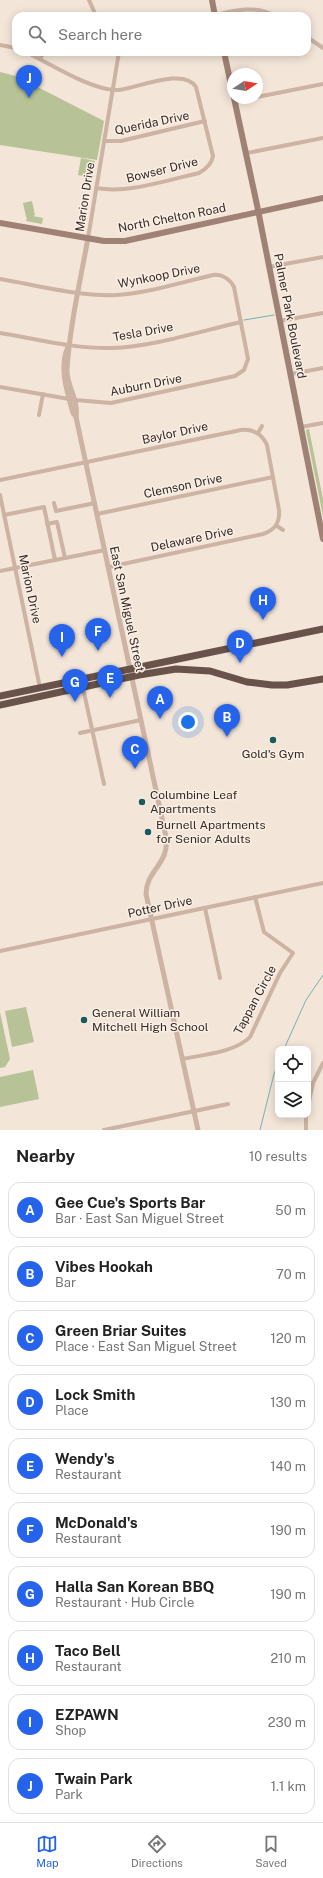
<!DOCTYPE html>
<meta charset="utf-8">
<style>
body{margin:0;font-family:"Public Sans",sans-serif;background:#f2f2f2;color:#222}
.controls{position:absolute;right:12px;bottom:12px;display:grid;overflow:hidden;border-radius:8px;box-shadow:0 2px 10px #0003}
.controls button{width:36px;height:36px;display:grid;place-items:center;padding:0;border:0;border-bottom:1px solid #e0e0e0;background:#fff;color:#222;font:20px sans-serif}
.compass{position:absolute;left:227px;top:68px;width:36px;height:36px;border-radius:50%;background:#fff;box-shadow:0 2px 10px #0003;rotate:78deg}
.you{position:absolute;left:188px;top:722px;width:14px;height:14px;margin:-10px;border:3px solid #fff;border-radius:50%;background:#1a73e8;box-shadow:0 0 0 6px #1a73e833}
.badge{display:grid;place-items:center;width:26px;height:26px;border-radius:50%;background:#2563eb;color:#fff;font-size:13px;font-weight:700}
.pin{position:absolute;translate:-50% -33px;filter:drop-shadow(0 1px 2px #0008)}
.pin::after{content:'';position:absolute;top:21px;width:14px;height:12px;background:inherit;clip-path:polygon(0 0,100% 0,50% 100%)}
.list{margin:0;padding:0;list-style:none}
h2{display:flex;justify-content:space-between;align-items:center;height:52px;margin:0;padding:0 16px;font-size:17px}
h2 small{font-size:13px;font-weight:400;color:#767676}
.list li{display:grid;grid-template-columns:26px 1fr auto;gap:12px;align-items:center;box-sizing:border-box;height:56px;margin:0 8px 8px;padding:0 8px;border:1px solid #e0e0e0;border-radius:12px}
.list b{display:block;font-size:15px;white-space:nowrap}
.list p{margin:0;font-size:13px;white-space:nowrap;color:#767676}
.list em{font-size:13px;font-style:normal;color:#767676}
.icon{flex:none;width:22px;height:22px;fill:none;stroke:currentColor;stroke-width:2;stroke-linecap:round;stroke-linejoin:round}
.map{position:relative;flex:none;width:323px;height:1130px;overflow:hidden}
.search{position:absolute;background:#fff;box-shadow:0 2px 10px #0003;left:12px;right:12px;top:12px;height:44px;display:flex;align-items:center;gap:10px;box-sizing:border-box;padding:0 14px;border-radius:12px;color:#767676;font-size:15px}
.sheet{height:692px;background:#fff}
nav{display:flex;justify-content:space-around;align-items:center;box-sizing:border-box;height:56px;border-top:1px solid #e0e0e0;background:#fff;font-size:11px;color:#767676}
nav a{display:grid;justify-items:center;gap:2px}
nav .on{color:#2563eb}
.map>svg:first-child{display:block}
</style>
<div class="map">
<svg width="323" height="1130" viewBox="0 0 323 1130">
<rect width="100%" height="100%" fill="#f3e5d8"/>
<g fill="#b7c397">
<path d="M0 72 16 76 104 121 97 160 0 145Z"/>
<path d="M81 158 95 161 92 178 78 175Z"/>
<path d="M32 201 35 215 33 216 43 218 42 224 26 221 27 217H26L23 203Z"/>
<path d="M307 429H309L323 499V516L306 431Z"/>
<path d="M26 1007 34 1042 12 1047 5 1011Z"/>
<path d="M0 1012 10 1059 5 1067 0 1068Z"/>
<path d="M33 1070 39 1099 0 1107V1077Z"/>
</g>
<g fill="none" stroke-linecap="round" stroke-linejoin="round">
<g stroke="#75b2b1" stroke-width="1">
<path d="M244 320 274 315"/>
<path d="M284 1049 306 1000 323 975"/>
<path d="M260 1130 274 1074 278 1064"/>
</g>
<g stroke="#ccb3a3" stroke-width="4">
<path d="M89 0 96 16"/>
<path d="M211 16C232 11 255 4 275 16"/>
<path d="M307 37 323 48"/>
<path d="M0 45 16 48"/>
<path d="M26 52C49 63 94 92 119 90 138 88 184 67 196 87L213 156C212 164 206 169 199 173 167 180 128 194 96 188"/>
<path d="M40 59 44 52"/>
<path d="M257 97 323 84"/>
<path d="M235 101 252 98"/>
<path d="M104 141H121L205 121"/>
<path d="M247 153 323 138"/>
<path d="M88 238 119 52"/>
<path d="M269 267 323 257"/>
<path d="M0 279C36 285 81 297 117 295 149 293 182 282 213 275 222 274 230 279 234 287L248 359 244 370 235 376 111 403 75 400 0 387"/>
<path d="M280 321 323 313"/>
<path d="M0 333C37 339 75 349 112 348 152 347 201 331 241 322"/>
<path d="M291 374 323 368"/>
<path d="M39 415 43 394"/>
<path d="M301 427 323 423"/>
<path d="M258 433 262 426"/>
<path d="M0 480 241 430C253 429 262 434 267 445L279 510C280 523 275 530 263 534L109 567"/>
<path d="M0 495 40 688"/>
<path d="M54 503 56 511 95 503"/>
<path d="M97 514 273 477"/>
<path d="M4 515 44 507 55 560"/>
<path d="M47 524 57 522 65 558"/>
<path d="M277 526 283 530"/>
<path d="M0 571 105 550"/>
<path d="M83 688 104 784"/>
<path d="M80 733 141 720"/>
<path d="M205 908 220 978"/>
<path d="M0 951 323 883"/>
<path d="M182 1059C202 1055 236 1052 250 1037L280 973 293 953 264 932 255 897"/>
<path d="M308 1106 313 1083 323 1063"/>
<path d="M104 1130 228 1104"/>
<path d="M306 1130V1115"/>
</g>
<g stroke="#ccb3a3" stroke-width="5">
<path d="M88 238C80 282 70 325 67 369 66 385 79 400 76 417L166 837C170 864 146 870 146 894L198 1130"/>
<path d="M69 345C58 365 67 392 73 413L76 417"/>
</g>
<g stroke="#9f8275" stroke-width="6">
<path d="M212 0 215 16"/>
<path d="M224 52 233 94"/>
<path d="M234 98 257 205 323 539"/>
<path d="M0 223 104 241H125L323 198"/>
</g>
<g stroke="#685249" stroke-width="7">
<path d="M0 696 323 629"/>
<path d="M0 705 139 675 176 669 210 671 247 682 272 685H287L323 679"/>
</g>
</g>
<g fill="#195a5b" stroke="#faefe5" stroke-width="1.5">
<circle cx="273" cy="740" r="4"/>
<circle cx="142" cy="802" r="4"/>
<circle cx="148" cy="832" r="4"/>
<circle cx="84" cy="1020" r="4"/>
</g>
<g text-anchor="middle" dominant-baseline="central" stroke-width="3" stroke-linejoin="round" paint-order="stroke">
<g font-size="12" fill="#362a26" stroke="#faefe5">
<text transform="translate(152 123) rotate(-12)">Querida Drive</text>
<text transform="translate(162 170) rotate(-14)">Bowser Drive</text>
<text transform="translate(85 197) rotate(-81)">Marion Drive</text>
<text transform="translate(172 218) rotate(-11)">North Chelton Road</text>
<text transform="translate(159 276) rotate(-11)">Wynkoop Drive</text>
<text transform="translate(290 316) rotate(79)">Palmer Park Boulevard</text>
<text transform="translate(143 332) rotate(-10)">Tesla Drive</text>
<text transform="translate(146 385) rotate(-11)">Auburn Drive</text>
<text transform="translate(175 433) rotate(-12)">Baylor Drive</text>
<text transform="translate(183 486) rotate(-12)">Clemson Drive</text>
<text transform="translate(192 539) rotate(-12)">Delaware Drive</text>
<text transform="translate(30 589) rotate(78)">Marion Drive</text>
<text transform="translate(127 609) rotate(78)">East San Miguel Street</text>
<text transform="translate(160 907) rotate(-12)">Potter Drive</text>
<text transform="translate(255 1000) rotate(-62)">Tappan Circle</text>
</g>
<g font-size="12" fill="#362a26" stroke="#faefe5" text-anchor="start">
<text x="273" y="754" text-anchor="middle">Gold's Gym</text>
<text x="150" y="795">Columbine Leaf<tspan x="150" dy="14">Apartments</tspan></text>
<text x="156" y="825">Burnell Apartments<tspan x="156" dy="14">for Senior Adults</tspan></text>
<text x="92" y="1013">General William<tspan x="92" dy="14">Mitchell High School</tspan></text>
</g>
</g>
</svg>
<div class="controls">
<button><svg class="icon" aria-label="locate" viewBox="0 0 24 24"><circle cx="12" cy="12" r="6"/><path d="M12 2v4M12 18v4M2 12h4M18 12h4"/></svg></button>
<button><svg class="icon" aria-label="layers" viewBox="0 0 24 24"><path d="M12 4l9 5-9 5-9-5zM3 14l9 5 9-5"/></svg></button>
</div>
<svg class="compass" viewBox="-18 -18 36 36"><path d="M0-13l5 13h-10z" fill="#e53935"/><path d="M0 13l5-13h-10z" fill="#767676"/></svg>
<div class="you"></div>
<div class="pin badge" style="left:160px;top:719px">A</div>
<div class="pin badge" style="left:227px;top:737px">B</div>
<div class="pin badge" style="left:135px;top:769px">C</div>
<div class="pin badge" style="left:240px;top:663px">D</div>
<div class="pin badge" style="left:110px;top:698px">E</div>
<div class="pin badge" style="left:98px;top:651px">F</div>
<div class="pin badge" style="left:75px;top:702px">G</div>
<div class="pin badge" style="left:263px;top:620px">H</div>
<div class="pin badge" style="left:62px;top:657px">I</div>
<div class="pin badge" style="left:29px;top:98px">J</div>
<div class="search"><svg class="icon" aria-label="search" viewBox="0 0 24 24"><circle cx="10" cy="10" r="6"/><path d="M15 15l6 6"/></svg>Search here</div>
</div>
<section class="sheet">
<h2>Nearby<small>10 results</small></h2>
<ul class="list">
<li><span class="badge">A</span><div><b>Gee Cue's Sports Bar</b><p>Bar · East San Miguel Street</p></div><em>50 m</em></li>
<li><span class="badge">B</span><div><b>Vibes Hookah</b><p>Bar</p></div><em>70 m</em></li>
<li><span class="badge">C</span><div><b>Green Briar Suites</b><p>Place · East San Miguel Street</p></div><em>120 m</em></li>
<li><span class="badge">D</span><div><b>Lock Smith</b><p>Place</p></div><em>130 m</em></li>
<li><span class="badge">E</span><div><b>Wendy's</b><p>Restaurant</p></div><em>140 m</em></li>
<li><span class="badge">F</span><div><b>McDonald's</b><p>Restaurant</p></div><em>190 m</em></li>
<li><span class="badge">G</span><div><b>Halla San Korean BBQ</b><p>Restaurant · Hub Circle</p></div><em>190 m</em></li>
<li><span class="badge">H</span><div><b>Taco Bell</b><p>Restaurant</p></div><em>210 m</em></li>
<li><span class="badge">I</span><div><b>EZPAWN</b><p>Shop</p></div><em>230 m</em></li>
<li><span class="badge">J</span><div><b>Twain Park</b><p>Park</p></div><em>1.1 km</em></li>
</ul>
</section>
<nav>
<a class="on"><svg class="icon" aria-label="map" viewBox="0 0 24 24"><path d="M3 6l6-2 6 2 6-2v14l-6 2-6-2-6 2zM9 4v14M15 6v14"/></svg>Map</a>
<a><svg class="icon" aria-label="directions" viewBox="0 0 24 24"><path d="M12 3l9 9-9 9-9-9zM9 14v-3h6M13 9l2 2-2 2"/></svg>Directions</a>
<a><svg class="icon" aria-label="saved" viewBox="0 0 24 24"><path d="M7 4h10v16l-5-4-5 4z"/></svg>Saved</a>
</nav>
